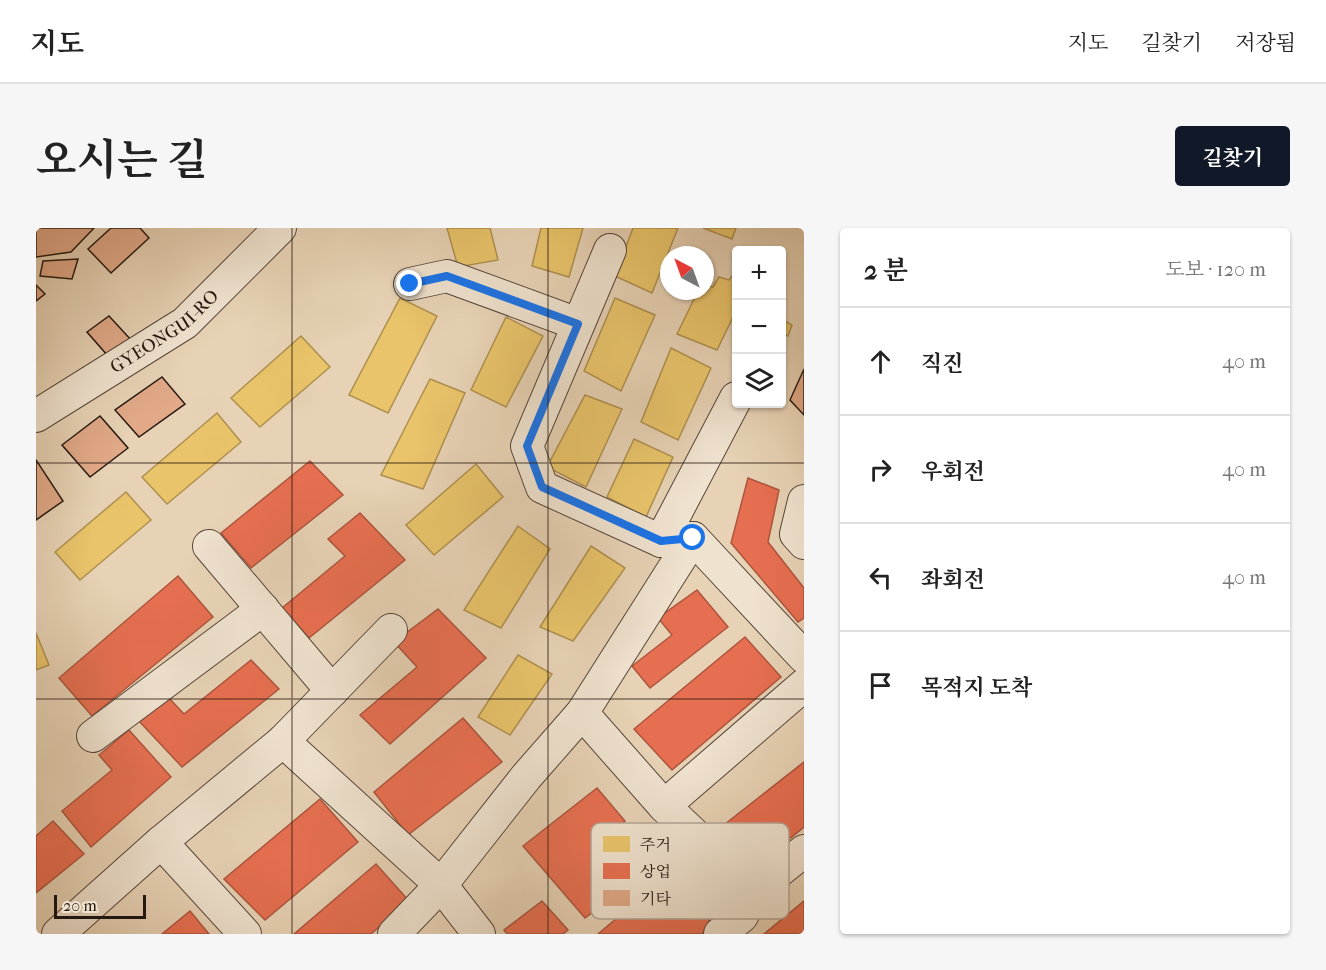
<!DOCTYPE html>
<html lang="ko">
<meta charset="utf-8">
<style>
body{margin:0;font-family:"IM FELL French Canon","Noto Serif KR",serif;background:#f6f6f6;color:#222}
.controls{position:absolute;right:18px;top:18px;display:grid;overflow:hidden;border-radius:6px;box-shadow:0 2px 4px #0004}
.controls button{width:54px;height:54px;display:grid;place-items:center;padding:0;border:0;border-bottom:2px solid #e0e0e0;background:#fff;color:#222;font:30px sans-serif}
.compass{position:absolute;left:624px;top:18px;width:54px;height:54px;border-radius:50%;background:#fff;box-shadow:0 2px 4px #0004;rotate:319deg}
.scale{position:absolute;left:18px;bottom:15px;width:92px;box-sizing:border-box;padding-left:6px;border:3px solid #251810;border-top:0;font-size:16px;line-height:21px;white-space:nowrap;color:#251810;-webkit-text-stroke:4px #efe2cf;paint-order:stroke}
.stop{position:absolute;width:18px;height:18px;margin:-14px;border:4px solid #1a73e8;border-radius:50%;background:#fff}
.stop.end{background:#1a73e8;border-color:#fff;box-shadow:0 2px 6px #0008}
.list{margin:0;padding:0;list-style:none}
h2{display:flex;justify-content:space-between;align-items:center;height:78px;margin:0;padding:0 24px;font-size:26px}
h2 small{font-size:20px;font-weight:400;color:#767676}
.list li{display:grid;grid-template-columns:39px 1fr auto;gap:18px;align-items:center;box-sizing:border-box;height:108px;padding:0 24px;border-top:2px solid #e0e0e0}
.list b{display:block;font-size:22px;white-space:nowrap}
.list em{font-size:20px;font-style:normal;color:#767676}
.icon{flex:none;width:33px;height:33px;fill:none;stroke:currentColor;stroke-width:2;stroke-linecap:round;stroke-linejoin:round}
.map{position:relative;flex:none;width:768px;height:706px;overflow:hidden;border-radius:6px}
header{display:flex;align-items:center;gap:36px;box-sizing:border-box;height:84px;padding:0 30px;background:#fff;border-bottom:2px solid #e0e0e0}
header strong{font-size:28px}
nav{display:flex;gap:33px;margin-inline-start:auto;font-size:21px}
.intro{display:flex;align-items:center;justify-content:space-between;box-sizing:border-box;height:144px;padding:0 36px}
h1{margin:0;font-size:42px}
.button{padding:15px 27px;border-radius:6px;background:#111827;color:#fff;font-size:21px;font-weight:700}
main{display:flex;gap:36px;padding:0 36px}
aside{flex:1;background:#fff;border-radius:6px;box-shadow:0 2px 4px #0004}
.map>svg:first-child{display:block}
</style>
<header>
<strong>지도</strong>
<nav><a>지도</a><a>길찾기</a><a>저장됨</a></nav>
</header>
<div class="intro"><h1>오시는 길</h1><a class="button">길찾기</a></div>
<main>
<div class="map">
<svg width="768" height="706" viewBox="0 0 768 706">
<rect width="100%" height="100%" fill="#e7d2b5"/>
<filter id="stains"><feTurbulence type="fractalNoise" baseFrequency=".00333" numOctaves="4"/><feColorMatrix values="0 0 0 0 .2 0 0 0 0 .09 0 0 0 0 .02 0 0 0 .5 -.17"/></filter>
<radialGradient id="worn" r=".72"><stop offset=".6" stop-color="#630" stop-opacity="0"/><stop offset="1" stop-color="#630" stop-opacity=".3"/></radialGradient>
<g fill="#e9c46a" stroke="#ae904f" stroke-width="1.5">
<path d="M411 0H454L462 32 422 39Z"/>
<path d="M505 0H547L533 49 496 38Z"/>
<path d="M597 0H642L616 65 579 48Z"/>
<path d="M667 0H700L696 11Z"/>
<path d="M699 44 700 45V83L681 122 641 106 662 63H669V56L677 59 683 49 693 52Z"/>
<path d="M364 70 401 88 352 185 313 167Z"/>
<path d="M579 70 619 87 585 163 548 143Z"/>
<path d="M470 89 507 108 470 179 435 162Z"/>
<path d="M746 91 756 97 752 108 746 105Z"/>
<path d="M265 108 294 139 224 199 195 170Z"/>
<path d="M635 120 675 140 642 212 605 194Z"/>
<path d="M394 151 429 165 387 261 345 247Z"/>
<path d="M549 167 586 181 550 259 511 239Z"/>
<path d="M181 185 205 214 131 276 106 249Z"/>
<path d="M598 211 637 229 610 289 571 269Z"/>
<path d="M440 236 467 269 398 327 370 297Z"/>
<path d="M90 264 115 292 44 352 19 324Z"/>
<path d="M482 298 514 321 465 400 428 382Z"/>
<path d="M555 318 589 340 537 413 504 399Z"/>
<path d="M0 405 13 437 0 442Z"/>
<path d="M482 427 516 446 474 507 442 489Z"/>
</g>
<g fill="#e76f51" stroke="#ad553e" stroke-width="1.5">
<path d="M274 233 307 267 215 340 185 305Z"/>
<path d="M712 250 743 262 732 314 768 360V390L762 394 695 315Z"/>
<path d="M324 285 369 332 273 410 246 380 309 328 292 311Z"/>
<path d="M142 348 177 389 56 488 23 450Z"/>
<path d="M661 362 692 399 614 460 596 438 636 407 622 390Z"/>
<path d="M402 381 450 430 354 516 324 487 381 439 358 414Z"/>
<path d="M709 409 745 449 636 542 598 501Z"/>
<path d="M215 432 243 461 146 539 103 493 133 470 148 486Z"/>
<path d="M427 490 466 534 372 607 338 564Z"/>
<path d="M93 502 135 549 55 619 26 583 76 542 63 527Z"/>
<path d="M768 534V599L723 636 689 596Z"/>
<path d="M561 560 589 593 560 613 594 656 549 690 487 618Z"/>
<path d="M284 571 322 614 229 692 188 651Z"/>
<path d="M17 593 48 626 0 665V608Z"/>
<path d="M340 636 373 673 335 706H258Z"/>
<path d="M635 645 677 697 666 706H562Z"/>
<path d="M506 673 532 702 527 706H471L468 702Z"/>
<path d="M768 673V706H728Z"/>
<path d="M154 683 173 706H126Z"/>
</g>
<g fill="#e1a988" stroke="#251810" stroke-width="1.5">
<path d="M0 0H58L35 24 0 29Z"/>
<path d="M75 0H104L113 10 75 45 52 21Z"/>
<path d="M42 31 36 51 4 48 7 33Z"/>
<path d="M0 57 9 66 0 73Z"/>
<path d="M73 88 97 114 72 128 51 104Z"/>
<path d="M768 141V187L754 172Z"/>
<path d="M126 149 149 176 103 209 79 182Z"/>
<path d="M64 188 92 220 54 249 26 217Z"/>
<path d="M0 232 27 273 0 292Z"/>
</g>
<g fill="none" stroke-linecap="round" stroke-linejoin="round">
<g stroke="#564639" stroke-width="34">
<g id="street">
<path d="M574 22 491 218 506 259 625 313 657 310 768 429"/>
<path d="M374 56 411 48 542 96"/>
<path id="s1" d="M0 188 149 95 244 0"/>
<path d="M768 273 760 306 768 315"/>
<path d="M625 313 700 170"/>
<path d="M173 318 296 463"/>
<path d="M546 485 628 578 718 663"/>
<path d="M57 508 227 381"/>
<path d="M247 513 405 657 443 706"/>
<path d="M628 578 768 457"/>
<path d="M125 614 209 706"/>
<path d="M22 706 125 614 247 513 355 402"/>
<path d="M358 706 405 657 490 549 546 485 657 310"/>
<path d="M684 706 706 688 718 663 768 623"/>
</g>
</g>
<use href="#street" stroke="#efe2cf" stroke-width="32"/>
</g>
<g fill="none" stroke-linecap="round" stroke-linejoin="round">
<path stroke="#1a73e8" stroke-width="8" d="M374 56 411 48 542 96 491 218 506 259 625 313 657 310"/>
</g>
<path fill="none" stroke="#251810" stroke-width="1.5" stroke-opacity="0.55" d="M256 0V706M512 0V706M0 235H768M0 471H768"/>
<g text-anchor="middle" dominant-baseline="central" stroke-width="6" stroke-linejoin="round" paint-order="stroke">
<g font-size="18" fill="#251810" stroke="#efe2cf">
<text stroke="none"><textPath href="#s1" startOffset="154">GYEONGUI-RO</textPath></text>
</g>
</g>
<rect x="555" y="595" width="198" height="96" rx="9" fill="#efe2cf" stroke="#b2a596" stroke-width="1.5"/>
<rect x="567" y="608" width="27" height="16" fill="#e9c46a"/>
<rect x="567" y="635" width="27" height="16" fill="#e76f51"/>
<rect x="567" y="662" width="27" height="16" fill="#e1a988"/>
<g font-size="16" fill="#251810">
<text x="604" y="622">주거</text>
<text x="604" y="649">상업</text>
<text x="604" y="676">기타</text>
</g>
<rect width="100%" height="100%" filter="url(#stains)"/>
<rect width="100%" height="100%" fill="url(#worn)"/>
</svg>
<div class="controls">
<button>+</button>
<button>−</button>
<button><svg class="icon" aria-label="layers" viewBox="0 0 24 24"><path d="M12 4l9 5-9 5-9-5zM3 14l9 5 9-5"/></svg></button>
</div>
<svg class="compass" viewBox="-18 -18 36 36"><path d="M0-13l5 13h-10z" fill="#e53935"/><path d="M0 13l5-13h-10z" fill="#767676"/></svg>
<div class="scale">20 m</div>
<div class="stop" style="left:657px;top:310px"></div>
<div class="stop end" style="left:374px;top:56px"></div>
</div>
<aside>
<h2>2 분<small>도보 · 120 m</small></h2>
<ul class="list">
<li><svg class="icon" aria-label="ahead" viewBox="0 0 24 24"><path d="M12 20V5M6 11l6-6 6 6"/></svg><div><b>직진</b></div><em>40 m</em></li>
<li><svg class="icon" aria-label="right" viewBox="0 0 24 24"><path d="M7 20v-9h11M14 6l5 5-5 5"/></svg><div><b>우회전</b></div><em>40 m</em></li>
<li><svg class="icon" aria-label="left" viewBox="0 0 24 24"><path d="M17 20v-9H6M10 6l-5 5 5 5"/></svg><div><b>좌회전</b></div><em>40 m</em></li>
<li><svg class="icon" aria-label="arrive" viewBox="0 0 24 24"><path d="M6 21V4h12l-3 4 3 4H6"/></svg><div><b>목적지 도착</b></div></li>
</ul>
</aside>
</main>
